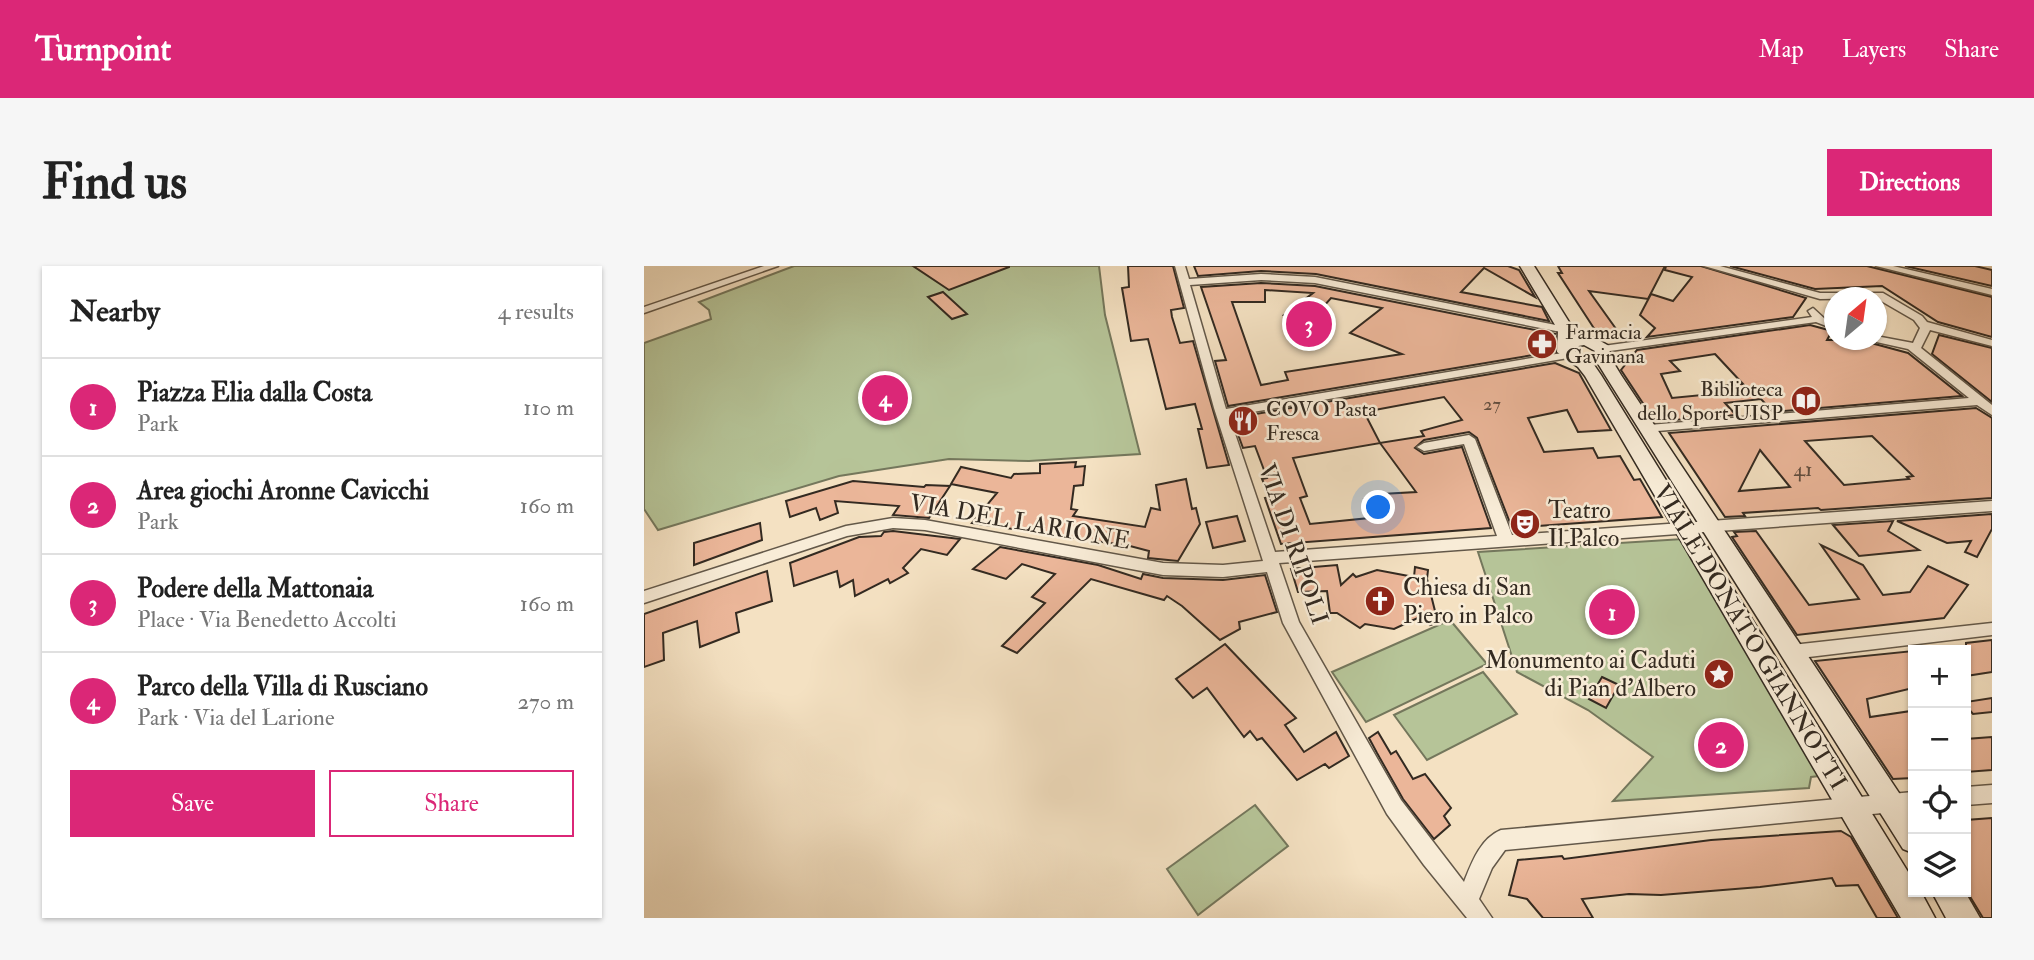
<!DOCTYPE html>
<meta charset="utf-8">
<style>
body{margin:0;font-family:"IM FELL Double Pica",serif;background:#f6f6f6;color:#222}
.controls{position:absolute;right:21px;bottom:21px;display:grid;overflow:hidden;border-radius:0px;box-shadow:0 2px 5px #0004}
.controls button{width:63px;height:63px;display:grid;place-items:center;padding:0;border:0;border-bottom:2px solid #e0e0e0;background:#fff;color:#222;font:35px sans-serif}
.compass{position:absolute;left:1180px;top:21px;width:63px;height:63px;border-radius:50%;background:#fff;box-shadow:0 2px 5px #0004;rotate:29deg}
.you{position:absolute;left:735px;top:242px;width:24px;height:24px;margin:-18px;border:5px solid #fff;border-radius:50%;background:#1a73e8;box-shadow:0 0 0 10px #1a73e833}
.badge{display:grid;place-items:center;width:46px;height:46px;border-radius:50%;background:#db2777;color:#fff;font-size:23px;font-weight:700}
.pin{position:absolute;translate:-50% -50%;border:4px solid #fff;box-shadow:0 2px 7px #0006}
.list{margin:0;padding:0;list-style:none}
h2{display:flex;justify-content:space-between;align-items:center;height:91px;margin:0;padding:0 28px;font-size:30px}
h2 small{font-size:23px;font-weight:400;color:#767676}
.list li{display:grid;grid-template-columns:46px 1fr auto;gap:21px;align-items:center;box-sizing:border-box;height:98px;padding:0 28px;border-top:2px solid #e0e0e0}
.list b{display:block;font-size:26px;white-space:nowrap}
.list p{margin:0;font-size:23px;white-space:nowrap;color:#767676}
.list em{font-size:23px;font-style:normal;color:#767676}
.actions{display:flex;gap:14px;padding:21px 28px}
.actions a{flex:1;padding:16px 0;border:2px solid #db2777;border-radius:0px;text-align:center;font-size:24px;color:#db2777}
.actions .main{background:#db2777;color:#fff}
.icon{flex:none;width:38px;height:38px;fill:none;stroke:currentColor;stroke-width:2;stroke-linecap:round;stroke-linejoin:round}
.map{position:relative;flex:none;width:1348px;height:652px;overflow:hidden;border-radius:0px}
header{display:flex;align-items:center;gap:42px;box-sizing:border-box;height:98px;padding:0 35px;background:#db2777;color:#fff}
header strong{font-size:33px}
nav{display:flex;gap:38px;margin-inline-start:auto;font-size:24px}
.intro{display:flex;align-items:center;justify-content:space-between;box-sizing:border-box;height:168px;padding:0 42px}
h1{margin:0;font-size:49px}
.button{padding:18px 32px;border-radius:0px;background:#db2777;color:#fff;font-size:24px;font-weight:700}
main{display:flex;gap:42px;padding:0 42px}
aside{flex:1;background:#fff;border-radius:0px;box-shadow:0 2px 5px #0004}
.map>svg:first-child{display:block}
</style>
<header>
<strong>Turnpoint</strong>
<nav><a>Map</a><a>Layers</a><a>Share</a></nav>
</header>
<div class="intro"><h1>Find us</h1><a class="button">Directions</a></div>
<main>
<aside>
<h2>Nearby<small>4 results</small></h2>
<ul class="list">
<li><span class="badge">1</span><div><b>Piazza Elia dalla Costa</b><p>Park</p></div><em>110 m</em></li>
<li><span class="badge">2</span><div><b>Area giochi Aronne Cavicchi</b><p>Park</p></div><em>160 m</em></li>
<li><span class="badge">3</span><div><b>Podere della Mattonaia</b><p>Place · Via Benedetto Accolti</p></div><em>160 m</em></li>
<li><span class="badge">4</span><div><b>Parco della Villa di Rusciano</b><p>Park · Via del Larione</p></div><em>270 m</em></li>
</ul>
<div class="actions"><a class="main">Save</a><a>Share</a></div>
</aside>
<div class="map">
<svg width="1348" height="652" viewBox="0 0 1348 652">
<rect width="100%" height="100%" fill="#f4e1c2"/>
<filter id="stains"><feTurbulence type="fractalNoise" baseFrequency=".00286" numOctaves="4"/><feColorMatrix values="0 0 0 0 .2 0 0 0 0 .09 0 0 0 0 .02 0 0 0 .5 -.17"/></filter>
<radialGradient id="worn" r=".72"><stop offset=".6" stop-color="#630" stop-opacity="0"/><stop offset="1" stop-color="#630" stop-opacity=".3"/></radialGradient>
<g fill="#b6c498" stroke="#74775c" stroke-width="2">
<path d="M150 0H455L461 49 496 188 385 195 305 193 195 210 14 264 0 243V77L67 53 65 44 55 36Z"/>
<path d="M1039 273 1176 510 1167 511 1165 522 969 535 1009 491 944 444 873 406 834 286Z"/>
<path d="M806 354 843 398 722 456 688 406Z"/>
<path d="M839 406 873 448 783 494 750 449Z"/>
<path d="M611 539 644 580 554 649 523 603Z"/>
</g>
<g fill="#ebb699" stroke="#332a21" stroke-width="2" fill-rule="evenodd">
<path d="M269 0H365V1L305 24Z"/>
<path d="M484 0H529L540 42 527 44 528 51 536 77 549 75 585 199 563 202 554 163H558L551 138 522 143 504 73 487 75 478 22 485 21Z"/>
<path d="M550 0H864L875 4 891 31 840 2 817 26 898 41 905 55 672 8 617 5 554 10Z"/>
<path d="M914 0H1021L1004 33 945 25 980 74 953 67 914 7H918Z"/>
<path d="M1022 0H1057L1162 32 1149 51 1003 71 1011 62 996 49 1007 28 1029 35 1048 11 1021 4Z"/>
<path d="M1086 0H1223L1348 31V71L1294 56 1238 20 1171 23Z"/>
<path d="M1261 0H1331L1348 4V20Z"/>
<path d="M617 17 671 20 911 68 893 87 895 88 584 140 571 95 582 94 557 21ZM621 24 669 27 640 49 644 50 642 53 662 60 687 32 738 42 706 67 758 88 641 106 644 114 617 119 588 36H621Z"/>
<path d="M299 26 323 48 308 53 284 31Z"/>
<path d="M1166 59 1188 65 1183 74H1216L1264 87 1318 130 1129 146 1117 133 1081 137 1092 149 1017 155 1010 154 977 104 993 84ZM1071 88 1099 118 1063 121 1069 128 1028 132 1017 108 1036 105 1026 95Z"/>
<path d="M1295 69 1348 82V136L1288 88Z"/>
<path d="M911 97 935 107 967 164 934 166 923 144 884 152 900 186 949 182 954 192 976 190 990 214 996 213 1018 251 868 262 833 172 825 166 780 174 771 182 780 188 818 181 847 262 637 278 621 232 626 231 618 213 623 212 611 180 599 182 588 152ZM800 131 818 154 777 165 780 170 736 177 720 146ZM736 177 772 226 737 228 720 233 725 252 666 258 656 232 663 230 649 192Z"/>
<path d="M1332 142 1348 152V232L1177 244 1174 242 1099 247 1101 250 1081 251 1025 167ZM1228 170 1269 210 1263 211 1265 213 1200 219 1161 175ZM1116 184 1146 221 1095 225Z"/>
<path d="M432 196 431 201 441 200 439 219 430 220 427 243 433 244 429 250 501 261 507 242 516 244 512 219 542 213 548 243 552 242 556 258 534 295 504 292 505 285 486 280 328 257 353 227 307 218 317 201 367 212 370 208 396 207V198Z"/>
<path d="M209 215 280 221 282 219 306 220 285 252 249 249 255 240 191 235 194 247 176 254 172 242 146 251 142 235Z"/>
<path d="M1348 248V263L1333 291 1321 286 1327 275 1303 277 1253 255Z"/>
<path d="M593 250 601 275 569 282 562 256Z"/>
<path d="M1249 255 1244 265 1275 284 1215 290 1189 259Z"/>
<path d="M116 257 118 274 50 299V277Z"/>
<path d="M249 265 316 273 303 289 277 283 259 302 264 307 246 317 244 313 211 330 209 314 196 321 193 305 150 320 146 297 215 271 237 270 240 266Z"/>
<path d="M1112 265 1165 339 1215 333 1177 279 1219 299 1239 329 1266 326 1284 300 1324 319 1300 352 1153 369 1088 271 1093 270 1090 266Z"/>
<path d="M356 281 454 299 497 313 499 308 519 312 579 314 621 309 633 346 595 356 596 363 576 374 538 340 523 330 520 334 447 313 373 387 358 380 401 337 388 331 411 308 378 298 362 313 329 303Z"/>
<path d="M693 299 697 319 709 308 712 311 733 304 770 311 771 301 784 304 783 313 791 345 798 355 786 359 778 350 750 363 721 358 716 362 693 347H686L683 325 654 326 647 303Z"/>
<path d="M123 305 128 335 92 347 95 366 56 381 53 355 19 367 20 394 0 401V348Z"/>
<path d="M1348 374V406L1322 410V377Z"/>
<path d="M581 378 652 452 641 459 660 486 692 466 705 490 685 502 681 498 653 514 618 472 613 474 606 465 600 471 563 422 549 432 532 413Z"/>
<path d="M1269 385V422L1223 433 1226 451 1267 445 1269 512 1249 513 1171 395Z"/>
<path d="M958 411 975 419 962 442 945 433Z"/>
<path d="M1348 432V446L1329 448 1322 440V436Z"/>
<path d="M734 466 747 488 752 485 769 513 781 508 807 542 800 550 806 559 790 573 759 533 733 487 725 472Z"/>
<path d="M1348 471V504L1322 506V473Z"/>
<path d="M1348 552V652H1339L1322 624V554Z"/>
<path d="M1197 565 1207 571 1254 652H1233L1214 619 1192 620 1188 612 1116 621 1017 629 985 628 938 633 949 652H899L883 633 865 629 874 594 918 590 920 593 1067 574Z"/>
</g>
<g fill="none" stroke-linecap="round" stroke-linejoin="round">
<g stroke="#635849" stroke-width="3">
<g id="street">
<path d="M120 0H134L0 47V41Z"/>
<path d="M531 0H541L545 13 617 8 671 11 922 61 927 64 922 67 671 17 617 14 546 19 582 143 924 86 930 89 924 92 585 150 631 286 853 270 820 178 780 185 773 181 780 177 825 169 831 173 868 269 1348 235V245L635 297 655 356 757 534 820 616C828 596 836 573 857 564L1269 526V544L861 584 848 602 835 633 848 652H823L780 599 743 548 639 357 623 306 579 311 519 309 281 264 249 262 203 270 0 337V325L202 260 249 252 281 254 519 297 579 299 619 295 570 142Z"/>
<path d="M1060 0H1076L1176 27H1239L1278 50 1283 56 1348 74V80L1286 64 1277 82 1348 139V149L1333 139 1001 166 999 163 1005 159 1325 132 1264 83 1228 75 1227 74H1232V70L1269 77 1276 62 1270 54 1232 32 1176 33Z"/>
<path d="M1232 0H1249L1348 23V29Z"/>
<path d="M1169 42 1181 53 1190 56V63L1172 56 959 86 953 83 959 80 1168 51 1164 45Z"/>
<path d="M1348 357V369L1148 393 1142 391 1140 386 1142 381 1148 379Z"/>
<path d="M1348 519V537L1322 539V521Z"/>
</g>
</g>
<g stroke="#332a21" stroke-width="3">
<g id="secondary">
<path d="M876 0H890L930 64V70L951 72 965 80 966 91 977 109 1269 548V587L1259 583 961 109 950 91 951 85 940 79 929 81V84L946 93 957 109 1269 614V626H1277L1291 652H1257L941 110 934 101 913 86 914 64Z"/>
<path d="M1288 626H1321L1336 652H1302Z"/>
</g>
</g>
<use href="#street" fill="#f8ecd7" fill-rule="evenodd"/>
<use href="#secondary" fill="#f8ecd7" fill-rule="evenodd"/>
</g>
<defs>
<g id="pharmacy-disc" transform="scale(1.575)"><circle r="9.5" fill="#8f2418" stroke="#f8ecd7"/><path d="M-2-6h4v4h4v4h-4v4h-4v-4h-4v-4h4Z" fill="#fff"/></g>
<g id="library-disc" transform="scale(1.575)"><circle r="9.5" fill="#8f2418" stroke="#f8ecd7"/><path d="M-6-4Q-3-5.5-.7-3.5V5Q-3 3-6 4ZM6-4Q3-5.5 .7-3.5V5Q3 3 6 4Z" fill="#fff"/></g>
<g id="restaurant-disc" transform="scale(1.575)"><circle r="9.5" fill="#8f2418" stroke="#f8ecd7"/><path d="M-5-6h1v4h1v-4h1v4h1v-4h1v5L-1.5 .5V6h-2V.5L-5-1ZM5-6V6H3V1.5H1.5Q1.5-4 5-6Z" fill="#fff"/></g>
<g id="theatre-disc" transform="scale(1.575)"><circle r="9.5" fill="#8f2418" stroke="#f8ecd7"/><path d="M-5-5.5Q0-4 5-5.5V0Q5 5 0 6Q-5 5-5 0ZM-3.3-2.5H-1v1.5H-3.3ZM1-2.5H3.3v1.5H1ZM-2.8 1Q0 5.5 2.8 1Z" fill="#fff"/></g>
<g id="church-disc" transform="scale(1.575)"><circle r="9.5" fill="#8f2418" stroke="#f8ecd7"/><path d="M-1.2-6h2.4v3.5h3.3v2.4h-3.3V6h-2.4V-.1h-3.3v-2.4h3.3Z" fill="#fff"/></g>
<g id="sight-disc" transform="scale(1.575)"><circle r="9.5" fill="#8f2418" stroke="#f8ecd7"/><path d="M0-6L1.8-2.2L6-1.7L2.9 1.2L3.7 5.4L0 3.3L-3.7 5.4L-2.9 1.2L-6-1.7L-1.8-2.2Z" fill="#fff"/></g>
</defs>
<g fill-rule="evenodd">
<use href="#pharmacy-disc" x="898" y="78"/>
<use href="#library-disc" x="1162" y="135"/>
<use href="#restaurant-disc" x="599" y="155"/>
<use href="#theatre-disc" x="881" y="258"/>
<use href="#church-disc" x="736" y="335"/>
<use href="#sight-disc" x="1075" y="408"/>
</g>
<g text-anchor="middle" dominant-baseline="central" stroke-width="5" stroke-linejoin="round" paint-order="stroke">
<g font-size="18" fill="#614d3f">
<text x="848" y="138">27</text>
</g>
<g font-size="21" fill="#332a21" stroke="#f8ecd7" text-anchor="start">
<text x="921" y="66">Farmacia<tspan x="921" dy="24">Gavinana</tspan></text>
<text x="1139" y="123" text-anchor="end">Biblioteca<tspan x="1139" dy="24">dello Sport UISP</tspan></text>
<text x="622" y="143">COVO Pasta<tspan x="622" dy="24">Fresca</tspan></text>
</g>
<g font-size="21" fill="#614d3f">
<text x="1159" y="203">41</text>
</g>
<g font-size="24" fill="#332a21" stroke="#f8ecd7" text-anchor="start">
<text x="904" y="244">Teatro<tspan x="904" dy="28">Il Palco</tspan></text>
<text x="759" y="321">Chiesa di San<tspan x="759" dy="28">Piero in Palco</tspan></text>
<text x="1052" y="394" text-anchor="end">Monumento ai Caduti<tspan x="1052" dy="28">di Pian d'Albero</tspan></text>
</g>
<g font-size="24" fill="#332a21" stroke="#f8ecd7">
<text transform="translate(376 256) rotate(10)">VIA DEL LARIONE</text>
<text transform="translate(649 278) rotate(71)">VIA DI RIPOLI</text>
<text transform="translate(1106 371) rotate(59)">VIALE DONATO GIANNOTTI</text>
</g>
</g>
<rect width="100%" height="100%" filter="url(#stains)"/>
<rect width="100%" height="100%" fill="url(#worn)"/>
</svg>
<div class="controls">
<button>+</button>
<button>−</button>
<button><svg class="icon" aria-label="locate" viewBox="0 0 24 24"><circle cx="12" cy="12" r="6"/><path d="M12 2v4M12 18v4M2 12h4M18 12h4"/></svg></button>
<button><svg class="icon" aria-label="layers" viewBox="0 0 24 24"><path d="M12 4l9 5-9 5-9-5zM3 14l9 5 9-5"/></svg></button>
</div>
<svg class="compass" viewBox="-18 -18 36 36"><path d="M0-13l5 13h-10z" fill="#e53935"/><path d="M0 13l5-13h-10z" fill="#767676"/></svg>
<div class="you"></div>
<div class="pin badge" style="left:968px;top:346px">1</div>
<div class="pin badge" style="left:1077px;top:479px">2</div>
<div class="pin badge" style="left:665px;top:58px">3</div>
<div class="pin badge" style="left:241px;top:132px">4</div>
</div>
</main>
